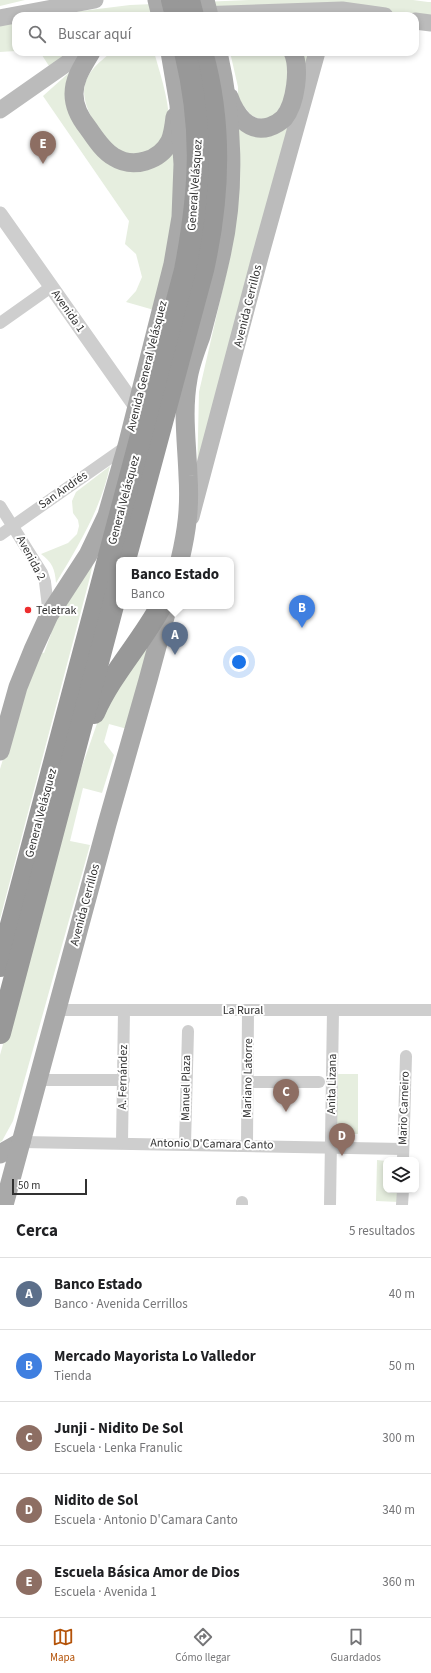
<!DOCTYPE html>
<html lang="es">
<meta charset="utf-8">
<style>
body{margin:0;font-family:"Source Sans 3",sans-serif;background:#f2f2f2;color:#202124}
.controls{position:absolute;right:12px;bottom:12px;display:grid;overflow:hidden;border-radius:8px;box-shadow:0 2px 6px #0003}
.controls button{width:36px;height:36px;display:grid;place-items:center;padding:0;border:0;border-bottom:1px solid #e0e0e0;background:#fff;color:#202124;font:20px sans-serif}
.scale{position:absolute;left:12px;bottom:10px;width:75px;box-sizing:border-box;padding-left:4px;border:2px solid #313131;border-top:0;font-size:11px;line-height:14px;white-space:nowrap;color:#313131;-webkit-text-stroke:3px #fff;paint-order:stroke}
.you{position:absolute;left:239px;top:662px;width:14px;height:14px;margin:-10px;border:3px solid #fff;border-radius:50%;background:#1a73e8;box-shadow:0 0 0 6px #1a73e833}
.badge{display:grid;place-items:center;width:26px;height:26px;border-radius:50%;background:#b45309;color:#fff;font-size:13px;font-weight:700}
.pin{position:absolute;translate:-50% -33px;filter:drop-shadow(0 1px 2px #0008)}
.pin::after{content:'';position:absolute;top:21px;width:14px;height:12px;background:inherit;clip-path:polygon(0 0,100% 0,50% 100%)}
.popup{position:absolute;left:116px;top:557px;width:118px;height:52px;box-sizing:border-box;display:grid;place-content:center;border-radius:8px;background:#fff;filter:drop-shadow(0 1px 3px #0005);font-size:13px;white-space:nowrap;color:#757577}
.popup b{font-size:15px;color:#202124}
.popup::after{content:'';position:absolute;left:50%;top:100%;margin-left:-8px;border:8px solid transparent;border-top-color:#fff}
.list{margin:0;padding:0;list-style:none}
h2{display:flex;justify-content:space-between;align-items:center;height:52px;margin:0;padding:0 16px;font-size:17px}
h2 small{font-size:13px;font-weight:400;color:#757577}
.list li{display:grid;grid-template-columns:26px 1fr auto;gap:12px;align-items:center;box-sizing:border-box;height:72px;padding:0 16px;border-top:1px solid #e0e0e0}
.list b{display:block;font-size:15px;white-space:nowrap}
.list p{margin:0;font-size:13px;white-space:nowrap;color:#757577}
.list em{font-size:13px;font-style:normal;color:#757577}
.icon{flex:none;width:22px;height:22px;fill:none;stroke:currentColor;stroke-width:2;stroke-linecap:round;stroke-linejoin:round}
.map{position:relative;flex:none;width:431px;height:1205px;overflow:hidden}
.search{position:absolute;background:#fff;box-shadow:0 2px 6px #0003;left:12px;right:12px;top:12px;height:44px;display:flex;align-items:center;gap:10px;box-sizing:border-box;padding:0 14px;border-radius:12px;color:#757577;font-size:15px}
.sheet{height:412px;background:#fff}
nav{display:flex;justify-content:space-around;align-items:center;box-sizing:border-box;height:56px;border-top:1px solid #e0e0e0;background:#fff;font-size:11px;color:#757577}
nav a{display:grid;justify-items:center;gap:2px}
nav .on{color:#b45309}
.map>svg:first-child{display:block}
</style>
<div class="map">
<svg width="431" height="1205" viewBox="0 0 431 1205">
<rect width="100%" height="100%" fill="#fff"/>
<g fill="#e6eedf">
<path d="M0 0H25L0 6Z"/>
<path d="M249 0H413L428 2H431V20L415 16H407L369 9H220L141 16H41L130 5Z"/>
<path d="M16 20V51L0 52V23Z"/>
<path d="M40 52H71L49 66Z"/>
<path d="M112 52H154C159 70 172 108 168 127 166 135 158 144 153 151L129 156C121 151 109 146 103 139 99 134 96 126 93 120 76 88 84 73 112 52Z"/>
<path d="M230 52H289L286 97 274 117 263 119 257 118 251 115 242 104 238 96V87Z"/>
<path d="M301 52H311L197 478 199 392 231 253 236 121 272 130Z"/>
<path d="M72 70 67 87 123 167 178 138 172 242 154 310 126 302 136 291 142 277 136 254 125 244 129 221 43 96Z"/>
<path d="M110 466C101 509 78 546 56 583 55 569 52 562 41 554L68 543 77 534 79 526 78 520 73 513 72 501 76 492Z"/>
<path d="M95 553 90 577 0 919V769L36 651 44 653 51 634 45 631Z"/>
<path d="M159 626 131 730 109 724 104 742 114 755 102 793 83 788 70 841 90 845 13 1121 2 1141 0 1142V1055L78 778 100 715Z"/>
<rect x="336" y="1074" width="22" height="60"/>
<path d="M377 1160 386 1161V1190H399V1202L376 1201Z"/>
</g>
<g fill="none" stroke-linecap="round" stroke-linejoin="round">
<g stroke="#cecece" stroke-width="12">
<path d="M0 323 51 287"/>
<path d="M0 506 42 573 45 582 49 615"/>
<path d="M0 535 127 446"/>
<path d="M56 1010H431"/>
<path d="M38 1080H124"/>
<path d="M248 1082H319"/>
<path d="M21 1142 403 1149"/>
<path d="M122 1143 124 1010"/>
<path d="M185 1144 188 1031"/>
<path d="M247 1145 248 1010"/>
<path d="M403 1160 406 1056"/>
<path d="M242 1205V1202"/>
<path d="M330 1205 333 1010"/>
<path d="M402 1205 403 1190"/>
</g>
<path stroke="#cecece" stroke-width="15" d="M0 214 136 407"/>
<g stroke="#bbb" stroke-width="17">
<path d="M196 15 342 10 385 16"/>
<path d="M0 18 95 0"/>
<path d="M415 21 431 23"/>
<path d="M0 110 83 52"/>
<path d="M191 517 260 257 317 52"/>
</g>
<g stroke="#a9a9a9" stroke-width="19">
<path d="M157 0 161 16"/>
<path d="M91 52C83 66 74 78 74 94 74 107 80 118 88 128 95 138 103 151 114 157 133 169 160 161 170 141 173 134 174 126 175 117"/>
<path d="M229 97C235 114 248 133 269 127 275 125 280 122 284 118 296 103 300 68 293 52"/>
<path d="M180 560C187 530 190 507 188 476 187 444 182 411 188 379 190 365 196 350 201 336 208 310 215 283 221 256 236 190 233 118 218 52"/>
<path d="M0 751 18 687 33 650 49 615 88 555 107 515 127 446 173 264 181 217 183 164 179 105 170 52"/>
<path d="M0 1154 21 1142"/>
<path d="M4 1205 107 824 148 680 168 606"/>
</g>
<g stroke="#989898" stroke-width="22">
<path d="M125 560 203 270C219 199 222 123 202 52"/>
<path d="M94 713C111 674 141 643 161 606"/>
<path d="M0 966 185 270C200 192 204 130 185 52"/>
<path d="M0 1033 119 583"/>
</g>
<path stroke="#a9a9a9" stroke-width="19" d="M205 0 209 16"/>
<g stroke="#989898" stroke-width="22">
<path d="M172 0 176 16"/>
<path d="M189 0 193 16"/>
</g>
</g>
<circle fill="#ed2d2e" stroke="#fff" stroke-width="1.5" cx="28" cy="610" r="4"/>
<g text-anchor="middle" dominant-baseline="central" stroke-width="4" stroke-linejoin="round" paint-order="stroke">
<g font-size="12" fill="#313131" stroke="#fff">
<text transform="translate(195 185) rotate(-86)">General Velásquez</text>
<text transform="translate(248 306) rotate(-76)">Avenida Cerrillos</text>
<text transform="translate(68 311) rotate(55)">Avenida 1</text>
<text transform="translate(147 366) rotate(-76)">Avenida General Velásquez</text>
<text transform="translate(63 490) rotate(-35)">San Andrés</text>
<text transform="translate(124 500) rotate(-75)">General Velásquez</text>
<text transform="translate(31 558) rotate(62)">Avenida 2</text>
<text transform="translate(41 813) rotate(-75)">General Velásquez</text>
<text transform="translate(85 905) rotate(-75)">Avenida Cerrillos</text>
<text x="243" y="1010">La Rural</text>
<text transform="translate(123 1077) rotate(-89)">A. Fernández</text>
<text transform="translate(248 1078) rotate(-89)">Mariano Latorre</text>
<text transform="translate(332 1084) rotate(-89)">Anita Lizana</text>
<text transform="translate(186 1088) rotate(-89)">Manuel Plaza</text>
<text transform="translate(404 1108) rotate(-88)">Mario Carneiro</text>
<text transform="translate(212 1144) rotate(1)">Antonio D'Camara Canto</text>
</g>
<g font-size="12" fill="#313131" stroke="#fff" text-anchor="start">
<text x="36" y="610">Teletrak</text>
</g>
</g>
</svg>
<div class="controls">
<button><svg class="icon" aria-label="layers" viewBox="0 0 24 24"><path d="M12 4l9 5-9 5-9-5zM3 14l9 5 9-5"/></svg></button>
</div>
<div class="scale">50 m</div>
<div class="you"></div>
<div class="pin badge" style="left:175px;top:655px;background:#5c6f8a">A</div>
<div class="popup"><b>Banco Estado</b>Banco</div>
<div class="pin badge" style="left:302px;top:628px;background:#3f7fe0">B</div>
<div class="pin badge" style="left:286px;top:1112px;background:#8d6e63">C</div>
<div class="pin badge" style="left:342px;top:1156px;background:#8d6e63">D</div>
<div class="pin badge" style="left:43px;top:164px;background:#8d6e63">E</div>
<div class="search"><svg class="icon" aria-label="search" viewBox="0 0 24 24"><circle cx="10" cy="10" r="6"/><path d="M15 15l6 6"/></svg>Buscar aquí</div>
</div>
<section class="sheet">
<h2>Cerca<small>5 resultados</small></h2>
<ul class="list">
<li><span class="badge" style="background:#5c6f8a">A</span><div><b>Banco Estado</b><p>Banco · Avenida Cerrillos</p></div><em>40 m</em></li>
<li><span class="badge" style="background:#3f7fe0">B</span><div><b>Mercado Mayorista Lo Valledor</b><p>Tienda</p></div><em>50 m</em></li>
<li><span class="badge" style="background:#8d6e63">C</span><div><b>Junji - Nidito De Sol</b><p>Escuela · Lenka Franulic</p></div><em>300 m</em></li>
<li><span class="badge" style="background:#8d6e63">D</span><div><b>Nidito de Sol</b><p>Escuela · Antonio D'Camara Canto</p></div><em>340 m</em></li>
<li><span class="badge" style="background:#8d6e63">E</span><div><b>Escuela Básica Amor de Dios</b><p>Escuela · Avenida 1</p></div><em>360 m</em></li>
</ul>
</section>
<nav>
<a class="on"><svg class="icon" aria-label="map" viewBox="0 0 24 24"><path d="M3 6l6-2 6 2 6-2v14l-6 2-6-2-6 2zM9 4v14M15 6v14"/></svg>Mapa</a>
<a><svg class="icon" aria-label="directions" viewBox="0 0 24 24"><path d="M12 3l9 9-9 9-9-9zM9 14v-3h6M13 9l2 2-2 2"/></svg>Cómo llegar</a>
<a><svg class="icon" aria-label="saved" viewBox="0 0 24 24"><path d="M7 4h10v16l-5-4-5 4z"/></svg>Guardados</a>
</nav>
